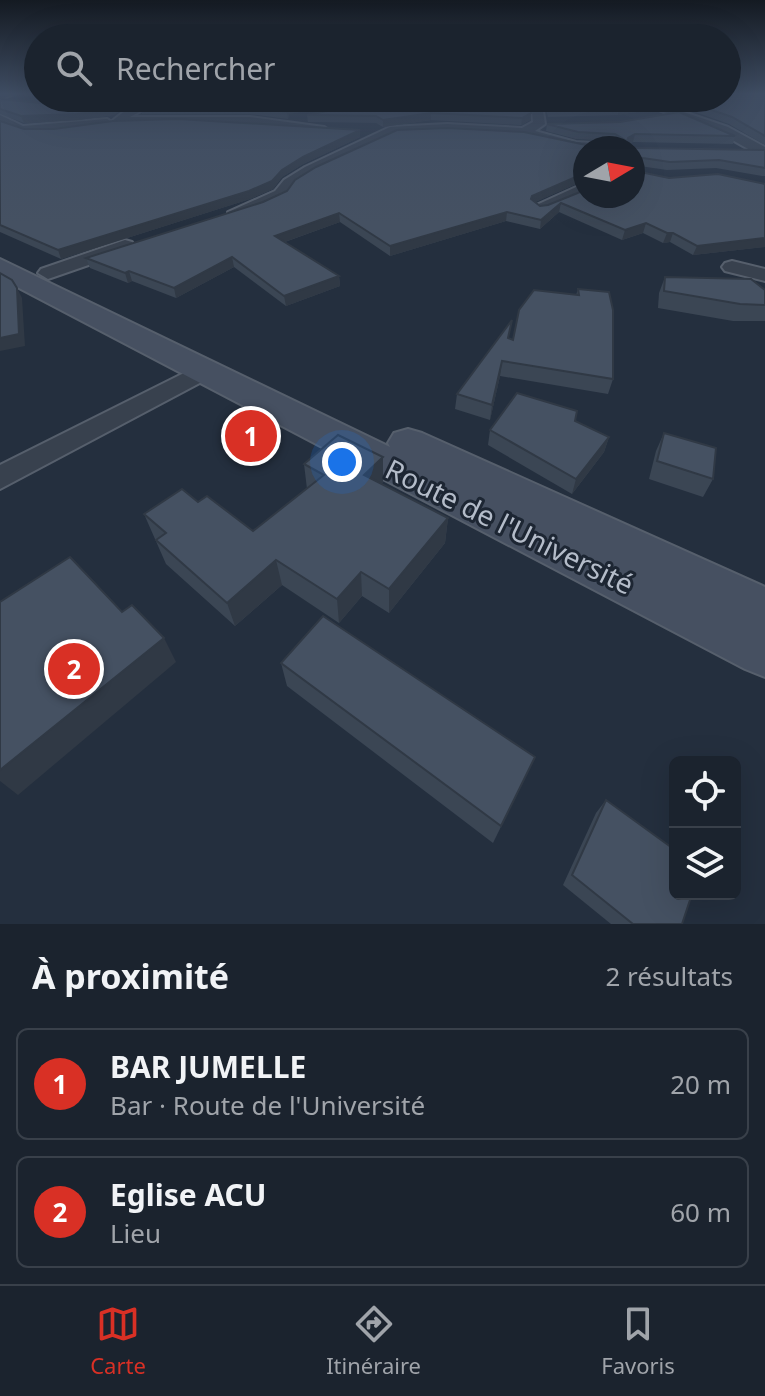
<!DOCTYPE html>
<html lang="fr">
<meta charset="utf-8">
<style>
body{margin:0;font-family:"Noto Sans",sans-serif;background:#282f3a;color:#f1f3f6}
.controls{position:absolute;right:24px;bottom:24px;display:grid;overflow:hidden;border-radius:12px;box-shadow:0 8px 32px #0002}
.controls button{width:72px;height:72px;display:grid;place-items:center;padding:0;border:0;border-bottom:2px solid #39404a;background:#1b232e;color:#f1f3f6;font:40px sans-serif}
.compass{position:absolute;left:573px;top:136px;width:72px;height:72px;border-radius:50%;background:#1b232e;box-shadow:0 8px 32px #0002;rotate:80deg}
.you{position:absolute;left:342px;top:462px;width:28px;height:28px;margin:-20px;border:6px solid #fff;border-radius:50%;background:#1a73e8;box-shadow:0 0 0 12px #1a73e833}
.badge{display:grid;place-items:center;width:52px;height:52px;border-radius:50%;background:#d93025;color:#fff;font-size:26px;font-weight:700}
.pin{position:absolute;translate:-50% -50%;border:4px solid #fff;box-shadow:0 2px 8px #0006}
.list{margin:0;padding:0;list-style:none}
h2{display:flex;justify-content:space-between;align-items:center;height:104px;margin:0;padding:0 32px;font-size:34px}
h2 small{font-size:26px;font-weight:400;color:#a0a4aa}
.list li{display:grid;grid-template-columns:52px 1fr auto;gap:24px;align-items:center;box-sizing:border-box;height:112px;margin:0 16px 16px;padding:0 16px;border:2px solid #39404a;border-radius:12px}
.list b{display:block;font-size:30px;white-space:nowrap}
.list p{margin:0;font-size:26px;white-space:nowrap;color:#a0a4aa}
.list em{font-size:26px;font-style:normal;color:#a0a4aa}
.icon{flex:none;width:44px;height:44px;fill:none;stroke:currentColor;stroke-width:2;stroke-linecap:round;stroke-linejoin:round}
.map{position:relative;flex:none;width:765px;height:924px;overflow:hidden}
.search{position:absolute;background:#1b232e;box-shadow:0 8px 32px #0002;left:24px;right:24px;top:24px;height:88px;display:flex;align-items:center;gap:20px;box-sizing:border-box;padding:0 28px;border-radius:44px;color:#a0a4aa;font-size:30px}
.sheet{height:360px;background:#1b232e}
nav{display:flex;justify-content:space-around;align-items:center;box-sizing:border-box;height:112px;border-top:2px solid #39404a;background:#1b232e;font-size:22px;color:#a0a4aa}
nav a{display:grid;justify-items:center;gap:4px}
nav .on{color:#d93025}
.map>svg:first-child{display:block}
</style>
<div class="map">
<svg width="765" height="924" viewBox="0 0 765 924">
<rect width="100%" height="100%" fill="#242f3e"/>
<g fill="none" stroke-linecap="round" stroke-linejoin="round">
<g stroke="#565f6c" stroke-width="4">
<g id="street">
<path d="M0 93H16L0 100Z"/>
<path d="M151 98H165L130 117H250L324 127 330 131 324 135 250 125H118L112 121 130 107Z"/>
<path d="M531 98H541L545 124 535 131 576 142 613 144 620 148 576 150 523 136 447 132 396 134 315 173 294 186 287 197 236 217 228 212 275 191 284 180 305 167 390 127 447 124 522 128 533 122Z"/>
<path d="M653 98H663L669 107 728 127 765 147V154H757L720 133 661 111 653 105Z"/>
<path d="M0 115 23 126 107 119 113 123 107 127 21 134 0 124Z"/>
<path d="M585 183V194L546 211 540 212 532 207Z"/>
<path d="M125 240 132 242 134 246 132 250 48 279 38 273 41 269Z"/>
<path d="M732 261 765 269V281L725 271 722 267 725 263Z"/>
<path d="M202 364 211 367 215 372 211 377 0 489V465Z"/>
</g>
</g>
<g stroke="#565f6c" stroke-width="4">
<path id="secondary" d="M0 259 390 447 388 443 394 433 408 429 422 433 765 587V677L745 669 0 278Z"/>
</g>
<use href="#street" fill="#38414e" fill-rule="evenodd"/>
<use href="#secondary" fill="#465061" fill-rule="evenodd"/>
</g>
<g fill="#3b4654" fill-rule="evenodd">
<path d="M4 93H38V97Z"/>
<path d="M765 93V145L729 124 662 100 657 103 655 109 618 115 548 117 543 98H727Z"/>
<path d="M158 98H372L289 114 288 119 250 114H142L140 107Z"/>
<path d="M393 98 531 113 530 120 521 125 431 120 383 127 376 123 308 122 307 115Z"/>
<path d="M0 99 40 103 130 105 113 115 79 120 24 123 0 114Z"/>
<path d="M0 121 24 129 360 137 303 164 282 177 273 189 250 199 61 259 0 232Z"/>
<path d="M547 124 735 136 733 144 633 142 629 144 635 148 765 150V176H762L716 168 667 170 633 165 635 171 669 178 765 184V247L693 255 670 242 663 243 643 233 622 240 559 212 540 229 506 221 390 256 340 222 285 242 339 276 340 286 286 306 234 267 176 298 132 281 128 283 90 268 86 258 586 145 617 144 613 141 576 139 546 131ZM585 148 633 196 585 190 548 205 540 206 535 202 585 180Z"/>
<path d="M665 277 765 290V321H733L658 308 659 293Z"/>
<path d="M578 289 613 379 608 394 500 376 490 420 455 409 457 394 508 339 513 340 576 295Z"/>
<path d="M575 421 609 437 604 452 572 494 488 445 490 430Z"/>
<path d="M664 433 713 479 703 497 649 479 656 451Z"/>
<path d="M383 457V482L381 484 448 518 445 543 389 613 362 596 339 623 282 585 235 626 166 564 144 514 198 502 253 531 307 489 304 464Z"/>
<path d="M281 663 535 757 493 843 287 686Z"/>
<path d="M606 800 682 924H611L563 885 596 813Z"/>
</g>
<g fill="#303945">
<path d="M338 98H372L289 114 288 119 287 112 289 107Z"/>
<path d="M654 98H663L662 100 657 103 655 109 618 115 619 108Z"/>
<path d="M128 99 130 105 113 115 79 120 24 123 21 116Z"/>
<path d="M431 113V120L383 127V120Z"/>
<path d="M531 113 530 120 521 125 522 118Z"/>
<path d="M360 130V137L303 164 282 177 273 189 250 199 61 259 58 250 282 170 303 157Z"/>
<path d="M635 134 633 142 626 145 628 138Z"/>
<path d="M585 173V180L531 204V199L532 196Z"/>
<path d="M561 203 559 212 540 229 541 220Z"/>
<path d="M507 212 506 221 390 256V246Z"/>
<path d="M339 213 340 222 276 245 275 236Z"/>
<path d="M646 223 643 233 622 240 625 230Z"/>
<path d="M667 233H673L670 242 663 243Z"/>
<path d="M765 238V247L693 255 697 246Z"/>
<path d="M232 257 234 267 176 298 174 288Z"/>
<path d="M129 271 132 281 128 283 125 273Z"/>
<path d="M339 276 340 286 286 306 284 296Z"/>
<path d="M17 288 22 298 25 346 0 351V338Z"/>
<path d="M502 361 500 376 490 420 492 405Z"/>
<path d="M609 437 604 452 572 494 576 479Z"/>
<path d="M383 457V482L365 500 364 475Z"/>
<path d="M448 518 445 543 389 613V589Z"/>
<path d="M276 560 282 585 235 626 227 603Z"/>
<path d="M361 572 362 596 339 623 337 599Z"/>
<path d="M164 638 176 662 18 795 0 781V770Z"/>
</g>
<g fill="#455162" stroke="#303945" stroke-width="2">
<path d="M727 93H765V136L732 117 676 98H727Z"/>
<path d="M158 98H338L289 107 287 112 249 107H140Z"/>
<path d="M393 98H530L531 113 522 118 431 113 383 120 376 116 307 115Z"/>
<path d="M546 98H655L657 103 619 108 549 110Z"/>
<path d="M0 99 40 103 128 99 111 109 77 114 21 116 0 109Z"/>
<path d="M679 112 735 136 635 134 628 138 627 142 635 148 765 150V168L719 160 670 162 636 157 633 159V148H585V173L532 196 531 199 540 206 548 205 585 190V196H633V163L635 171 669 178 718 174 765 184V238L697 246 673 233H667L646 223 625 230 561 203 541 220 507 212 390 246 339 213 275 236 339 276 284 296 232 257 174 288 129 271 125 273 86 258 263 202 287 191 295 180 316 167 397 130 447 128 524 132 586 145 622 143 625 140 615 134 578 132 547 124 620 122Z"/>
<path d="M178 119 360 130 303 157 282 170 272 181 249 191 58 250 0 225V121L24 129H54L113 121Z"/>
<path d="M0 273 12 280 17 288 19 334 0 338Z"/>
<path d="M665 277 751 279 765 290V305L740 304 664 291Z"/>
<path d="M578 289 609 292 613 310V379L502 361 492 405 457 394 512 320 508 338 513 340 519 310 534 290 579 295Z"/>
<path d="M517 393 577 411 575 421 609 437 576 479 490 430Z"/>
<path d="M664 433 716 448 713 479 657 461Z"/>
<path d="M338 435 383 457 364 475 448 518 389 589 361 572 337 599 276 560 227 603 156 540 166 533 144 514 182 489 198 502 207 496 253 531 324 475 304 464Z"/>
<path d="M70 557 122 612 132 605 164 638 0 770V602Z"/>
<path d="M323 616 535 757 501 826 281 663Z"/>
<path d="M606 800 675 850V894H692L682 924H633L572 875Z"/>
</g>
<linearGradient id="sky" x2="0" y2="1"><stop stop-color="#141a22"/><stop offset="0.42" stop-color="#3f4d63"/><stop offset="1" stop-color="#3f4d63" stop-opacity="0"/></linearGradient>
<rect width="765" height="223" fill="url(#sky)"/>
<g text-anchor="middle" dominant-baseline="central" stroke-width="6" stroke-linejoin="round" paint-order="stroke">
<g font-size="28" fill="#b4bcc9" stroke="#1d2633">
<text transform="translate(510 526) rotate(26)">Route de l'Université</text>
</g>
</g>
</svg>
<div class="controls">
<button><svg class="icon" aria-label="locate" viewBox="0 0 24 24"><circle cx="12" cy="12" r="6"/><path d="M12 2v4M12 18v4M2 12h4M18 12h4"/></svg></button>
<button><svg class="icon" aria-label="layers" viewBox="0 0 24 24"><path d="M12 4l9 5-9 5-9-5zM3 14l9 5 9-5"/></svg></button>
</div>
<svg class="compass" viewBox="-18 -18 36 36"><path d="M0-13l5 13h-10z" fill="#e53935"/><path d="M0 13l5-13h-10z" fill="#a0a4aa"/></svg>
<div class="you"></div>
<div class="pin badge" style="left:251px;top:436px">1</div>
<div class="pin badge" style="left:74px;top:669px">2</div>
<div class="search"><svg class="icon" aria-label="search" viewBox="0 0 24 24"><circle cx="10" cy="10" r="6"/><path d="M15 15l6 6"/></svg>Rechercher</div>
</div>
<section class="sheet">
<h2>À proximité<small>2 résultats</small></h2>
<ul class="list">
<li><span class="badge">1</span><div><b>BAR JUMELLE</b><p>Bar · Route de l'Université</p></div><em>20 m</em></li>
<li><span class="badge">2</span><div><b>Eglise ACU</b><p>Lieu</p></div><em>60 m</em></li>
</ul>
</section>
<nav>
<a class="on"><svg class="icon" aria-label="map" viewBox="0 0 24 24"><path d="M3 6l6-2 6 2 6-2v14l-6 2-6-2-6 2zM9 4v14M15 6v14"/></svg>Carte</a>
<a><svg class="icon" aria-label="directions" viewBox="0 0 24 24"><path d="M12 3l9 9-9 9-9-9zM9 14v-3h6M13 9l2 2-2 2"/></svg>Itinéraire</a>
<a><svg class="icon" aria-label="saved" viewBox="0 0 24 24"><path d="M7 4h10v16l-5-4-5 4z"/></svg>Favoris</a>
</nav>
